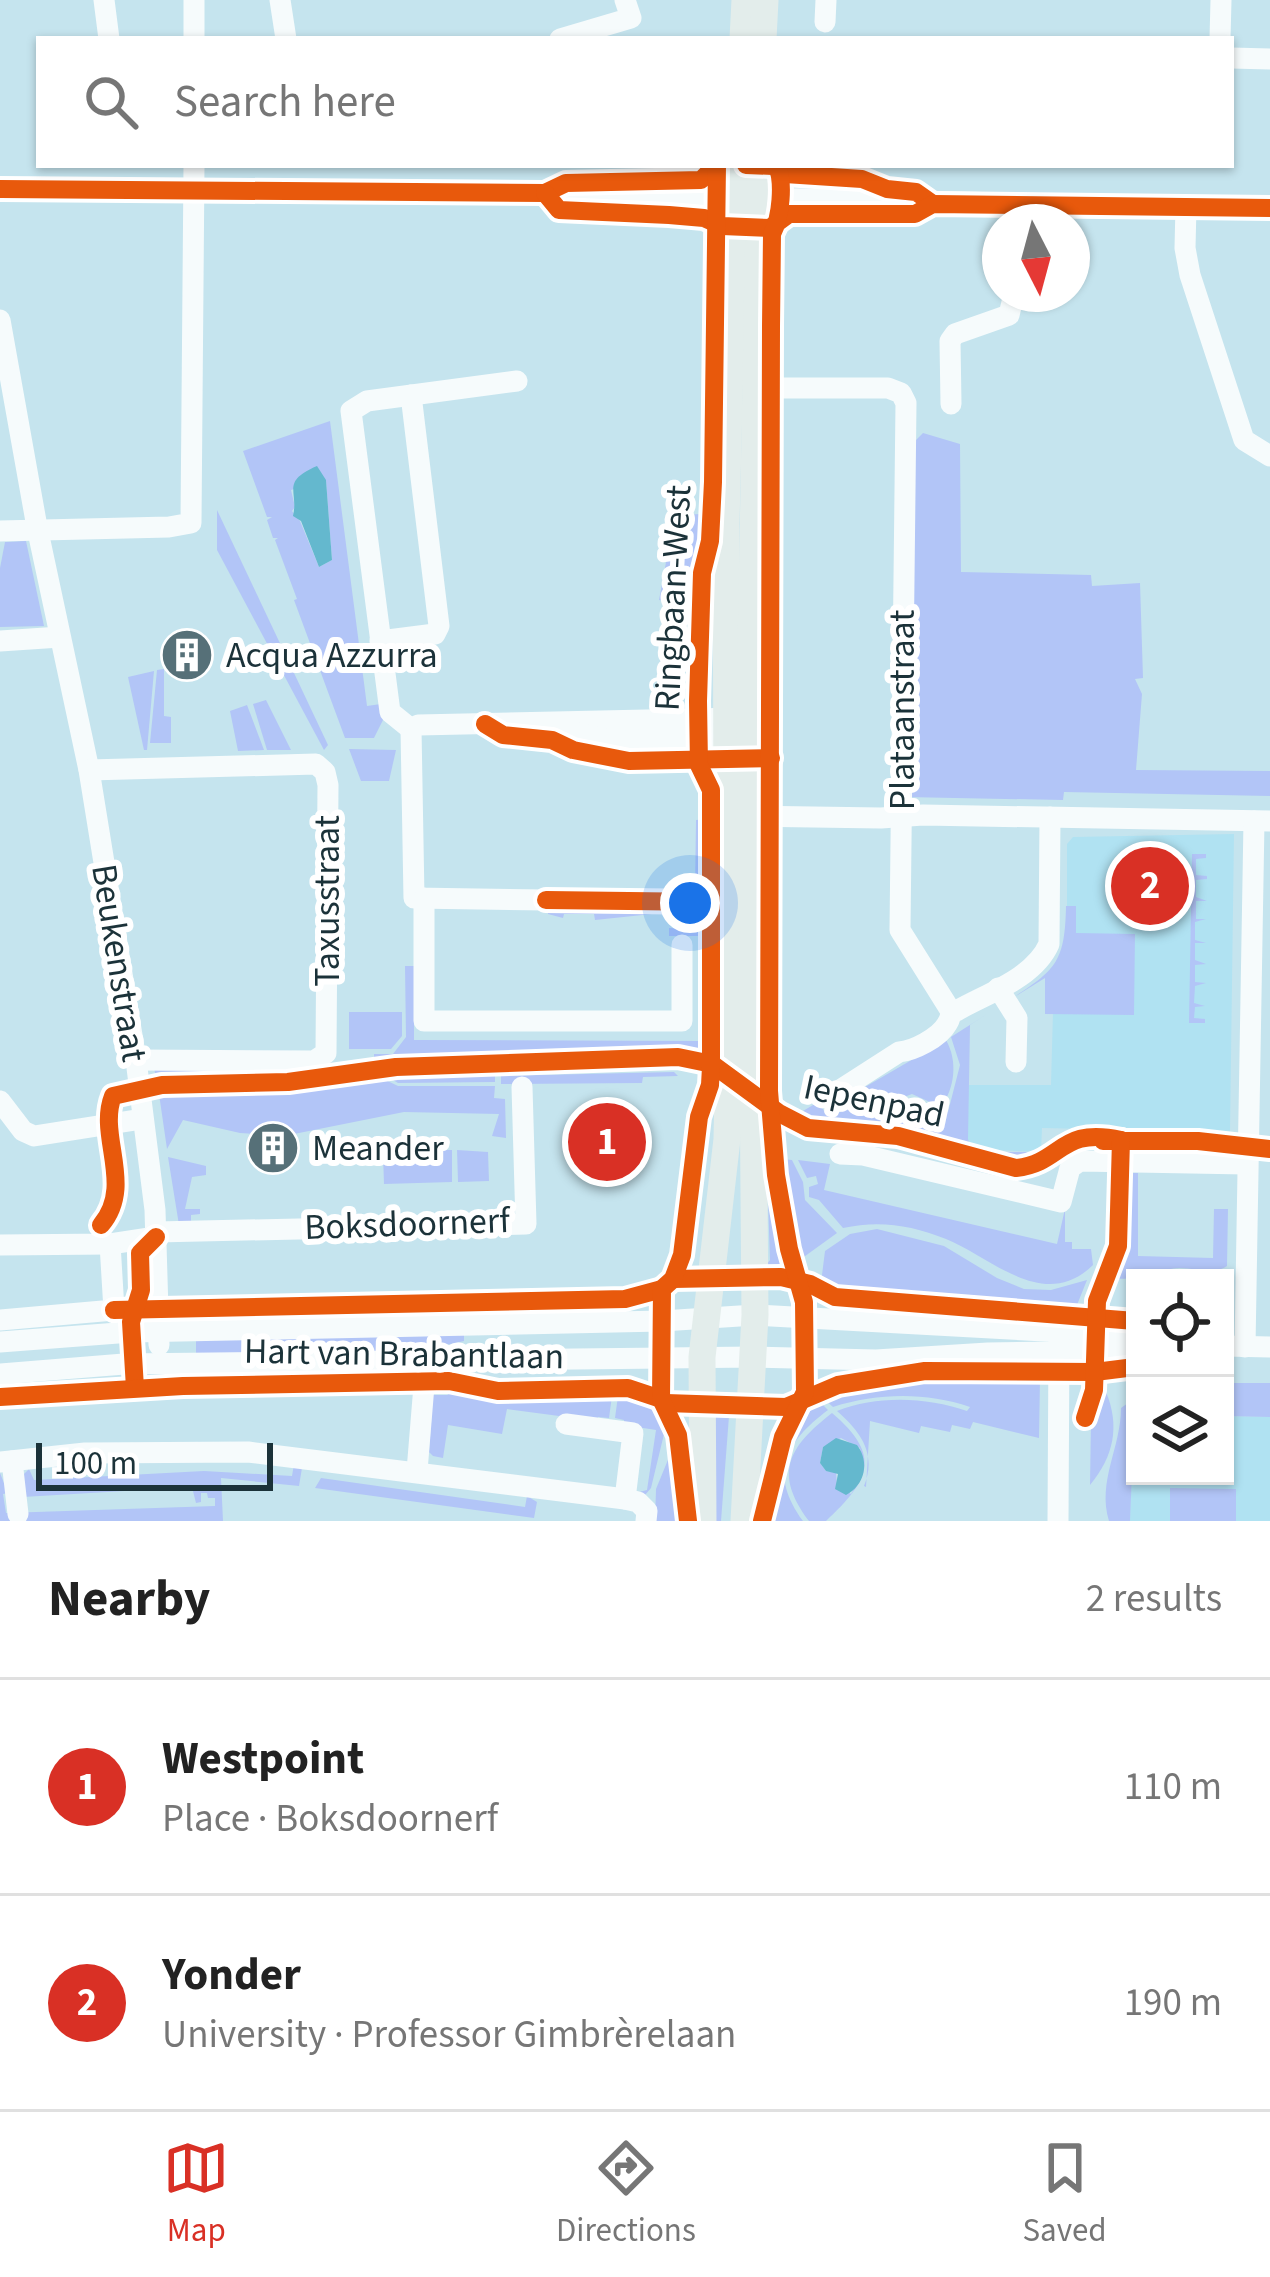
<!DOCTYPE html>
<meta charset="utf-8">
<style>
body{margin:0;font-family:"Source Sans 3",sans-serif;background:#f6f6f6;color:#222}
.controls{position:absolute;right:36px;bottom:36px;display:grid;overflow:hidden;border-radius:0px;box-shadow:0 3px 9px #0004}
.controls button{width:108px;height:108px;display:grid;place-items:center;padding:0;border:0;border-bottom:3px solid #e0e0e0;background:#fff;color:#222;font:60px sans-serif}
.compass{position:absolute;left:982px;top:204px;width:108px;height:108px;border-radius:50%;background:#fff;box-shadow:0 3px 9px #0004;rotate:174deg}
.scale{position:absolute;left:36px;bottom:30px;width:237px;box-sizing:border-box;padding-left:12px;border:6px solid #1b3239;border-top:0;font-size:33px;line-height:42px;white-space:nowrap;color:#1b3239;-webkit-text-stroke:9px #fff;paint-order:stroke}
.you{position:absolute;left:690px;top:903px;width:42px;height:42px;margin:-30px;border:9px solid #fff;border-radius:50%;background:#1a73e8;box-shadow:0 0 0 18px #1a73e833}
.badge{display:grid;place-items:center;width:78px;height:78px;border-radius:50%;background:#d93025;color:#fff;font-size:39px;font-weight:700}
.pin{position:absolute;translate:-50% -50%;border:6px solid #fff;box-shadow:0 3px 12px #0006}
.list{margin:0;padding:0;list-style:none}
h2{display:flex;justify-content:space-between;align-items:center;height:156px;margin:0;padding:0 48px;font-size:51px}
h2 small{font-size:39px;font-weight:400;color:#767676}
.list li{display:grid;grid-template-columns:78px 1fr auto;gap:36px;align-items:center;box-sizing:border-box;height:216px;padding:0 48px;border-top:3px solid #e0e0e0}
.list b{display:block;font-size:45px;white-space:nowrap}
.list p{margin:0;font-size:39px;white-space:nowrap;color:#767676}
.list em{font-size:39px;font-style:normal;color:#767676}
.icon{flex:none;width:66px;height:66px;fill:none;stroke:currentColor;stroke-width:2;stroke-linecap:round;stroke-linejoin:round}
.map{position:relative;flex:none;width:1270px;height:1521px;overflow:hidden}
.search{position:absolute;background:#fff;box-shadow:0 3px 9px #0004;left:36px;right:36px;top:36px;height:132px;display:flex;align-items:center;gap:30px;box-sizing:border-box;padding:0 42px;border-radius:0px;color:#767676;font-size:45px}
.sheet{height:588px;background:#fff}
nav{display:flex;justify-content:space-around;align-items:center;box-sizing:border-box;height:168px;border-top:3px solid #e0e0e0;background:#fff;font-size:33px;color:#767676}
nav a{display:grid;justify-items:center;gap:6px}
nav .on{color:#d93025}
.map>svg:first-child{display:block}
</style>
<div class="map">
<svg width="1270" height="1521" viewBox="0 0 1270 1521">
<rect width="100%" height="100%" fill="#c5e4ee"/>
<g fill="#b0e2f2">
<path d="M1234 834 1230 1132 1042 1128 1041 1152 967 1149V1085H1051L1054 975 1067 953V844L1073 837Z"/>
<path d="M1132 1401H1135V1476H1225V1416L1270 1417V1521H1130Z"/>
</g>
<g fill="#b2c5f7" fill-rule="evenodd">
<path d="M330 421 367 706 381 704 383 720 374 738H345L294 600 297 599 275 540 278 538H273L267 520 272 517H267L243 451ZM326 480 332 560 319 567 300 521 292 511 295 507 291 490Z"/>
<path d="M923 433 960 444 961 572 1091 575 1092 586 1140 583 1143 678 1135 679 1142 694 1136 770 1270 771V796L1064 792 1063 800 905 797 909 447Z"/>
<path d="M217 510 328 745 324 750 217 550Z"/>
<path d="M706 514 691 606 659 600 672 530 666 528V515Z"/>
<path d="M26 541 44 626 0 627V568L5 542Z"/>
<path d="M164 669V716L171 717V743H150L157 670Z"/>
<path d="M154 671 147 750H144L128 677Z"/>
<path d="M266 700 291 750H267L253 704Z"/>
<path d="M247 705 264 750 238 751 230 711Z"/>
<path d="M349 749 396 750 389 781H361Z"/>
<path d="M706 819V898H569L563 890H695L696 820Z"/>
<path d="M1192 854H1206V858L1196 859V875L1207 876V879L1196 880V897L1207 901H1196V919H1206L1195 922V940L1206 943H1195V960L1206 964 1195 965V982L1206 983 1195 986 1194 1003 1205 1006 1195 1007 1194 1018 1205 1019V1023H1189Z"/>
<path d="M548 906 650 907 652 914 595 920 594 914H564L563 918 548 914Z"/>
<path d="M1066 906H1076V933L1135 934 1134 1015 1045 1014V978L1011 999C1056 970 1065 962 1066 906Z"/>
<path d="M669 928 705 929V1056L678 1053 374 1064V1054H393L406 1037 405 966H414V1040L699 1041 700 936H669Z"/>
<path d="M349 1012H402V1036L391 1049H349Z"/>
<path d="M987 1014 970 1025 968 1139 972 1152H1042C1035 1159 1028 1164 1017 1163 977 1160 937 1139 897 1132 861 1125 827 1132 793 1117L818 1102 824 1111 837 1114 852 1104 880 1111 909 1100 930 1110 948 1112 960 1065 951 1037Z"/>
<path d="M946 1040C958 1061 955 1088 941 1107L912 1094 880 1106 853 1098V1094Z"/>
<path d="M321 1064V1074L306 1076 157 1084 154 1067Z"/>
<path d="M495 1072V1082L398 1083 385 1075Z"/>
<path d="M674 1072 678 1076 643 1077 642 1083 501 1084V1076Z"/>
<path d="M375 1075 398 1086H495L494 1098 505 1099 506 1138 492 1136 499 1114 404 1112 284 1136 240 1133 183 1120 167 1149 159 1094 296 1088Z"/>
<path d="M769 1142 781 1224 793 1265H766L770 1260 766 1143Z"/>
<path d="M415 1150H452V1182L384 1184 383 1154Z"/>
<path d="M457 1150 488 1152 489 1181 458 1182Z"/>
<path d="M168 1157 206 1166V1175L192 1177 185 1209H200V1214L191 1215V1223L179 1225Z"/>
<path d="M782 1159 792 1160 803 1182 805 1200 837 1233 801 1259Z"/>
<path d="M798 1160 830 1164 824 1190 1057 1244 1065 1209V1242H1072V1249H1091L1093 1265C1044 1313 991 1257 946 1239 911 1225 879 1220 843 1228L819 1200 809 1197V1187L818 1184 816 1176 807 1178Z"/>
<path d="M1125 1173H1138V1256L1213 1258 1214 1209H1228L1227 1266C1210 1277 1198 1268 1179 1268 1156 1269 1133 1284 1111 1277L1124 1248Z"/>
<path d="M877 1229 944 1246 997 1278 1024 1289 1051 1290 1087 1280 1075 1310 841 1290 821 1283 825 1251 850 1234Z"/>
<path d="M387 1308V1318L357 1320 319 1314 195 1317V1312Z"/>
<path d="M464 1333V1341L410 1353 196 1355V1340Z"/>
<path d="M441 1370 467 1372 501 1384 649 1381V1390L624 1385 500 1388 440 1378Z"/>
<path d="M251 1371H374L390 1377 240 1382V1378H250Z"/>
<path d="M922 1379H1040L1039 1438 973 1422 970 1429 952 1425 950 1432 921 1426 919 1433 870 1421 866 1487 864 1486C877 1454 861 1432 837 1411 877 1395 927 1397 967 1411L970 1407C925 1392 878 1393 833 1407L823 1398Z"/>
<path d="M1225 1383H1270V1417L1225 1416Z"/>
<path d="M457 1389 501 1398 612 1396 609 1418 598 1417 597 1421 507 1409 502 1434 448 1425 443 1458 433 1456 429 1452 433 1395H447Z"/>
<path d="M1097 1392H1106C1120 1426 1114 1456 1090 1485L1091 1419Z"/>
<path d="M626 1395 652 1404 665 1430 651 1488 645 1495 635 1493 647 1490 656 1430 624 1425V1420L615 1418 618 1396Z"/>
<path d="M1135 1398 1130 1521H1109C1097 1481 1121 1448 1121 1408Z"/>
<path d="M819 1401 828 1410C784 1443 769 1474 803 1521H770C775 1480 784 1426 819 1401Z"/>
<path d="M832 1413C883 1456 869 1481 826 1521H809C774 1474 787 1448 832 1413ZM841 1438 860 1448 863 1474 851 1494 837 1485 836 1472 826 1471 820 1463 823 1447Z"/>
<path d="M712 1415 729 1416 721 1521H712Z"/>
<path d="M672 1450 681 1521H655L656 1489Z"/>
<path d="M294 1464 302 1468 299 1486 221 1478 223 1521H0V1473L8 1493 3 1494 6 1513 215 1506V1498H208L207 1493H201V1502L196 1503 192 1487 23 1497 21 1477 29 1469 34 1480 204 1471 292 1476Z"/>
<path d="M321 1478 525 1507 527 1496 537 1502 534 1518 315 1488Z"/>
<path d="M1170 1488 1236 1489V1521H1170Z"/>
</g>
<g fill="#64b8ce">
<path d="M317 466 326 480 332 560 319 567 301 521 293 516C299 491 280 482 317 466Z"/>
<path d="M836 1438 857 1445C870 1462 865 1485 846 1495L835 1489 838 1474 826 1471 820 1463 823 1447Z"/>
</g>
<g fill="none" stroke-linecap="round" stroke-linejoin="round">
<g stroke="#f6fbfc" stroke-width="21">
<path d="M104 0 109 39"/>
<path d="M194 0V39"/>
<path d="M280 0 286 39"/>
<path d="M825 22 826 0"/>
<path d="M560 39 631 18 625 0"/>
<path d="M1220 39 1221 0"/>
<path d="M1231 58 1270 59"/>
<path d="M0 189C424 190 847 200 1270 208"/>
<path d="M1186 206 1185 248 1190 275 1244 440 1270 456"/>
<path d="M0 320 37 527 89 770 136 1060 155 1210 159 1345"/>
<path d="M755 388H888L901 393 906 403 900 930 952 1013"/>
<path d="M951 404 950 341 955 334 1009 315 1014 294"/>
<path d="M0 531 169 527 191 523 194 165"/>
<path d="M0 641 60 637"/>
<path d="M380 641 435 634 439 626 411 395"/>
<path d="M411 729 390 712 351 411 367 401 517 381"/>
<path d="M411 729 418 725 739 718"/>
<path d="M411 729 414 898 546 900"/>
<path d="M559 729 613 741 743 737"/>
<path d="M89 770 316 764 325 772 328 785 326 1053 314 1061 136 1060"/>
<path d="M750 816 881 818 923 815 1270 821"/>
<path d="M424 898V1021H682V945"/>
<path d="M998 988 1017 1018 1016 1062"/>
<path d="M829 1097 899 1052C913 1051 939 1038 947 1024 953 1014 947 1016 958 1010 988 993 1034 978 1049 944L1050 817"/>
<path d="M0 1101 23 1131 34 1136 142 1119"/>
<path d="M840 1154 863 1155 1061 1202 1070 1168 1080 1161 1246 1164"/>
<path d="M156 1232 526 1224 522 1087"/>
<path d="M0 1245 110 1244 156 1237"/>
<path d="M0 1320 114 1310 110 1244"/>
<path d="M0 1342 131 1332 662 1321 755 1315 1135 1336"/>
<path d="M1225 1346 1270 1347"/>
<path d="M1245 1347 1254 821"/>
<path d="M0 1374 124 1364 754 1357 876 1360 988 1353 1135 1351"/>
<path d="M566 1424 633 1433 625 1499"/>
<path d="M12 1461 18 1514"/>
<path d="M0 1462 85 1453 248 1452 625 1499 638 1502 647 1511 646 1521"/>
<path d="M417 1471 426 1361"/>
<path d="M1058 1521 1059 1340"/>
</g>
<g stroke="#e3edeb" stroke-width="27">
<path d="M743 39 745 0"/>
<path d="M763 39 765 0"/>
<path d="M703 1521 702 1357 727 1139 728 1089 726 524 735 165"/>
<path d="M744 1521 755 1315 750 701 760 165"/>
</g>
<g stroke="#fff" stroke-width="26">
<g id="cycleway">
<path d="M746 165 773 166 785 174 862 179 887 189 916 192 933 204"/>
<path d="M0 189 545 193 566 183 701 180 716 165"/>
<path d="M545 193 559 210 669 215 704 218 722 226 770 228 789 214H915L933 204 1270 208"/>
<path d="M485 724 503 735 552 740 573 750 629 761 771 758"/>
<path d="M546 900 711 902"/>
<path d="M1103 1141H1198L1270 1149"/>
<path d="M101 1225C135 1185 97 1136 113 1096L162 1085 288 1082 396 1067 678 1057 712 1064 779 1113 808 1128 898 1136 1016 1168C1063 1163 1059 1126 1121 1140"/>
<path d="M673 1279 781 1277 810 1284 835 1297 1135 1321"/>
<path d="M114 1310 625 1299 662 1289"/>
<path d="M135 1388 131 1322 141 1290 140 1253 156 1237"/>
<path d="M0 1397 183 1386 449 1381 498 1391 628 1388 661 1399"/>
<path d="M666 1403 786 1407 838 1385 925 1371 1095 1372 1135 1367"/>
<path d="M1085 1418 1094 1390 1097 1301 1118 1246 1121 1140"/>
<path d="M688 1521 678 1435 661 1399 662 1289 673 1279 682 1255 699 1117 710 1085 711 1067V790L699 765 698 701 702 573 710 541 713 482 717 165"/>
<path d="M762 1521 783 1437 805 1392 804 1302 789 1249 776 1175 769 1091 771 326 772 234C781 217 784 183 777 165"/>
</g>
</g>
<use href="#cycleway" stroke="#e8590c" stroke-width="18"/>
</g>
<defs>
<g id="building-disc" transform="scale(2.7)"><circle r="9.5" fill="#567078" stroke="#fff"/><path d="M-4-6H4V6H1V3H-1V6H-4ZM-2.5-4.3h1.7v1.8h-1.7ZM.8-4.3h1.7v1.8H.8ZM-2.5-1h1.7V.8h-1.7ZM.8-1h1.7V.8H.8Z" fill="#fff"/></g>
</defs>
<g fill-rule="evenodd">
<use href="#building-disc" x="187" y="655"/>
<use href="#building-disc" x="273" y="1148"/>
</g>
<g text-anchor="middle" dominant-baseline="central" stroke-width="12" stroke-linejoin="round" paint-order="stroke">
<g font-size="36" fill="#1b3239" stroke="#fff">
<text transform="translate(673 598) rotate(-87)">Ringbaan-West</text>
<text transform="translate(902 710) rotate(-90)">Plataanstraat</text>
<text transform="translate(327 901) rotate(-90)">Taxusstraat</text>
<text transform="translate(119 963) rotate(81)">Beukenstraat</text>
<text transform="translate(874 1101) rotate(12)">Iepenpad</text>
<text transform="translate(407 1224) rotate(-2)">Boksdoornerf</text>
<text transform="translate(404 1354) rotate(1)">Hart van Brabantlaan</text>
</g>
<g font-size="36" fill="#1b3239" stroke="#fff" text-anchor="start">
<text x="226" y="655">Acqua Azzurra</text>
<text x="312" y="1148">Meander</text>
</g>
</g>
</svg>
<div class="controls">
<button><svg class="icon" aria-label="locate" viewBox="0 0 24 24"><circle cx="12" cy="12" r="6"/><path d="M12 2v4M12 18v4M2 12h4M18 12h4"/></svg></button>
<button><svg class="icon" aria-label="layers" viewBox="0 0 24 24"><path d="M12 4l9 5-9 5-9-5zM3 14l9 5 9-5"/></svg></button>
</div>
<svg class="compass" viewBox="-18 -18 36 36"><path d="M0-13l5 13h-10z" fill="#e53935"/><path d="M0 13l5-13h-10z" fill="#767676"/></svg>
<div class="scale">100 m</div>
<div class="you"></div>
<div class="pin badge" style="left:607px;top:1142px">1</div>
<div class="pin badge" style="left:1150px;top:886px">2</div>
<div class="search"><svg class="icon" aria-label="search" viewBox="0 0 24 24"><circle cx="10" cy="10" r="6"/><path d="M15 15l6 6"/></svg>Search here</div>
</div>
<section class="sheet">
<h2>Nearby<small>2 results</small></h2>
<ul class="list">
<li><span class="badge">1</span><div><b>Westpoint</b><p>Place · Boksdoornerf</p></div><em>110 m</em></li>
<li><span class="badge">2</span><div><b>Yonder</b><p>University · Professor Gimbrèrelaan</p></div><em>190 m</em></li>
</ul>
</section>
<nav>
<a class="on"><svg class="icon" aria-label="map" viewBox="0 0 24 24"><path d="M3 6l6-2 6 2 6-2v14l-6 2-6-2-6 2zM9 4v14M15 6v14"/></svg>Map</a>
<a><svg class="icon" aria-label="directions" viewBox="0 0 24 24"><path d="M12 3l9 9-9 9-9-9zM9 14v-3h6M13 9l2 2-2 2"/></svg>Directions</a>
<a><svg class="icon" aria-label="saved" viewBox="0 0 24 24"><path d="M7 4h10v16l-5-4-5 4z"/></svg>Saved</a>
</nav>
